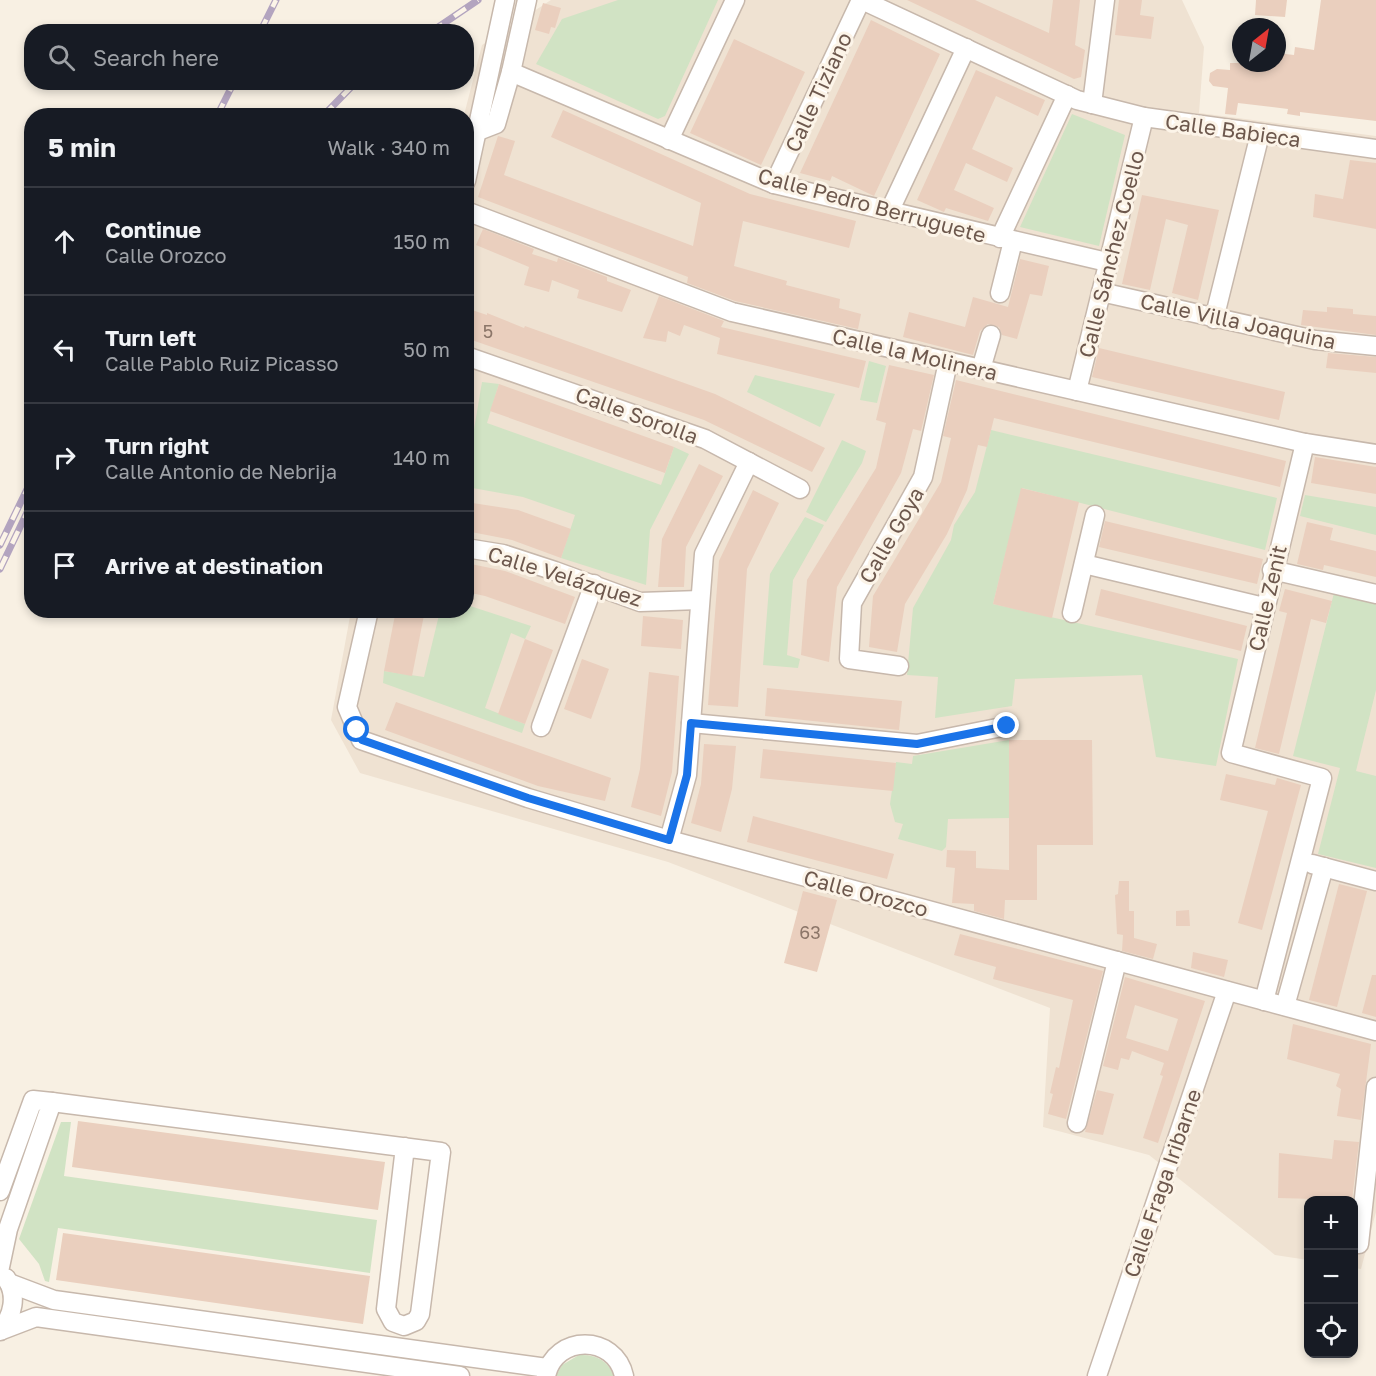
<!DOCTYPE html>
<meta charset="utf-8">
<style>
body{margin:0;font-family:"Golos Text",sans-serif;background:#242831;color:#f1f3f6}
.controls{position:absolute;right:18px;bottom:18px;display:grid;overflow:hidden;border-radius:12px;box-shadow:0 3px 9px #0003}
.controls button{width:54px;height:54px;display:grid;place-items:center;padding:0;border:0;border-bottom:2px solid #363941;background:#171b24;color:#f1f3f6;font:30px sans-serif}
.compass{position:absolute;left:1232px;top:18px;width:54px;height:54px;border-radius:50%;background:#171b24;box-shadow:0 3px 9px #0003;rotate:31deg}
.stop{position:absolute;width:18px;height:18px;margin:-14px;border:4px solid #1a73e8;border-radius:50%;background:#fff}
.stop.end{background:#1a73e8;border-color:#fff;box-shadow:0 2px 6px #0008}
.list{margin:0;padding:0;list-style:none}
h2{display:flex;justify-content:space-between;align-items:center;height:78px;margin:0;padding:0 24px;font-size:26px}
h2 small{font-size:20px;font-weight:400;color:#9ea1a6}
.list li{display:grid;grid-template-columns:39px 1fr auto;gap:18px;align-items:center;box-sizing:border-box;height:108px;padding:0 24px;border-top:2px solid #363941}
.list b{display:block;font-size:22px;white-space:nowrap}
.list p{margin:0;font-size:20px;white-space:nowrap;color:#9ea1a6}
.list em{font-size:20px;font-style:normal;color:#9ea1a6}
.icon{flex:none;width:33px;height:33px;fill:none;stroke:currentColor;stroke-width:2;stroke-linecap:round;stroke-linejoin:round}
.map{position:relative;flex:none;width:1376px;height:1376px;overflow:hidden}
.search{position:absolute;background:#171b24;box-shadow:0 3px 9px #0003;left:24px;top:24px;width:450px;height:66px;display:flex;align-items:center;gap:15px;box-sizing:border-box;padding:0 21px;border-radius:24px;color:#9ea1a6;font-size:22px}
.panel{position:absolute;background:#171b24;box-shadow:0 3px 9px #0003;left:24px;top:108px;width:450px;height:510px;border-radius:24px}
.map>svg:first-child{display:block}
</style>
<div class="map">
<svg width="1376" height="1376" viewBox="0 0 1376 1376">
<rect width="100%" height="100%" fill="#f8f0e3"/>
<path fill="#efe2d2" d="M551 0H1182L1204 47 1199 113 1376 136V1212L1361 1269 1354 1268V1200H1308V1260L1275 1255 1149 1155 1043 1127 1050 1008 668 862 360 773 331 720 351 611 466 610V116L464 115 482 45Z"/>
<g fill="#d1e3c4">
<path d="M618 0H718L665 116 658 119 536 64 562 19Z"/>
<path d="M1072 114 1125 135 1099 246 1020 227Z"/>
<path d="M869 361 886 366 877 403 860 400Z"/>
<path d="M755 375 835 394 820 427 747 392Z"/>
<path d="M482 382 499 384 487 423 661 485 674 447 689 454 650 530 646 585 561 558 575 515 523 497 467 487V471Z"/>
<path d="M991 430 1277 498 1265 550 1022 488 993 604 1238 659 1216 766 1156 757 1142 675 1015 679 1012 706 935 718 938 677 907 675 913 608 951 540 954 525 975 492Z"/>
<path d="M842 440 866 451 862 463 826 522 806 512Z"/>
<path d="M1305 495 1376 507V535L1300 516Z"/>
<path d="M805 517 824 525 793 580 787 655 800 659 798 668 763 665 770 574Z"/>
<path d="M1334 593 1376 604V690L1356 771 1376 776V868L1318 854 1340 768 1293 756Z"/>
<path d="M467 605 531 626 525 639 511 633 485 708 525 724 522 733 383 683 384 671 424 677 439 615 419 611 466 610Z"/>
<path d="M1009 740 1010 818 948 819 946 847 942 851 898 839 903 824 895 822 890 804 896 762 912 764 913 756Z"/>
<path d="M61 1122H71L64 1176 377 1220 370 1273 58 1228 49 1282 45 1281 39 1264 19 1239Z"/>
<path d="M579 1355C595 1354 608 1360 614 1376H556L562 1365Z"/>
</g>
<g fill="#eacfbe" fill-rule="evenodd">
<path d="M907 0H975L1049 33 1053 0H1080L1075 45 1085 50 1081 77 1074 79Z"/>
<path d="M1119 0H1142L1140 15 1154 17 1151 39 1115 35Z"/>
<path d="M1256 0H1287L1285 17 1255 15Z"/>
<path d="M1321 0H1376V121L1300 112V116L1287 114 1288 109 1238 103 1236 115 1225 114 1228 88 1213 86 1209 81 1210 73 1217 69 1230 70V63H1277V53L1294 55 1295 47 1314 50Z"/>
<path d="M543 3 561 8 555 28 551 27 549 34 535 30Z"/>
<path d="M871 20 940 54 874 196 832 176 830 181 800 173Z"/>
<path d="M734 39 805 72 761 165 690 133Z"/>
<path d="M976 70 1045 100 1038 116 996 96 972 149 1013 168 1007 182 966 163 954 190 994 208 988 221 946 208 944 212 917 200Z"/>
<path d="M563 110 750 194 856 221 849 248 743 221 734 266 787 281 786 285 840 299 839 308 861 314 858 329 735 301 687 283 688 277 478 197 498 136 515 141 504 175 693 246 701 203 551 137Z"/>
<path d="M1350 160 1376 163V229L1313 217 1315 194 1343 199Z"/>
<path d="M1142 195 1219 210 1198 300 1172 293 1188 225 1166 219 1150 290 1122 284Z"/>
<path d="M483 229 534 249 532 254 557 262 558 258 607 277V281L631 290 622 312 577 298 579 290 552 280 549 292 524 285 529 267 476 245Z"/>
<path d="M1020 259 1049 266 1042 296 1030 294 1017 339 1002 335 999 327 988 324 980 331 973 355 903 337 909 312 965 327 973 297 1008 307Z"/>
<path d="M659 296 724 321 721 327 866 361 859 388 717 354 720 338 684 325 680 336 668 331 666 342 643 338Z"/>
<path d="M1327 307 1353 309V314L1376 316V335L1301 325 1303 310 1327 312Z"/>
<path d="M466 308 487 315V313L524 328 525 326 715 394 825 448 812 472 704 420 466 338Z"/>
<path d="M1099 348 1285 392 1279 420 1092 377Z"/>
<path d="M1328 353 1376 357V373L1326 368Z"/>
<path d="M889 365 934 375 921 431 913 429 901 473 837 587 829 662 801 655 807 580 876 468 886 423 876 420Z"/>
<path d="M956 380 1286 461 1280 487 994 418 987 447 978 445 967 490 947 534 905 604 897 652 869 647 873 596 941 482 951 438 943 436Z"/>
<path d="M499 384 674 447 665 473 490 411Z"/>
<path d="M1315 457 1376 467V494L1311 483Z"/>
<path d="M699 464 723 476 686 547 684 587H658L662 539Z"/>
<path d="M1021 488 1079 502 1052 618 993 604Z"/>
<path d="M753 490 779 503 747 569 738 707 708 705 719 561Z"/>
<path d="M466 502 518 510 571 529 561 558 512 540 466 531Z"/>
<path d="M1105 521 1263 559 1257 584 1099 547Z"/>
<path d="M1307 522 1333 528 1330 540 1376 551V577L1324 565 1323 570 1297 564Z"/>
<path d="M466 563 505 571 575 597 565 624 485 596 466 592Z"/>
<path d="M1101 589 1247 626 1241 651 1095 615Z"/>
<path d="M1285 589 1332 601 1326 623 1311 619 1279 754 1255 748 1287 613 1279 611Z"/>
<path d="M396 610H425L412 676 384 671Z"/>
<path d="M643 616 683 620 681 649 641 646Z"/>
<path d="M525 639 553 650 525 724 498 714Z"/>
<path d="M582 659 609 669 591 719 564 709Z"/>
<path d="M649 672 679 676 672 772 661 816 631 807 640 769Z"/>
<path d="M767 688 902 701 899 730 765 716Z"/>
<path d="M396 702 611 778 605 801 538 786 385 730Z"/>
<path d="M1009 740H1092L1093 845H1037V900H1005L1004 919 974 911V904L952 903 955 868 946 867 947 850 976 851V868L1009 870Z"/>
<path d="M704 744 736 746 732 789 721 832 691 823 701 784Z"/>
<path d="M763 749 896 763 893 791 760 778Z"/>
<path d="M1226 774 1275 785 1277 778 1301 785 1262 930 1238 923 1268 811 1220 800Z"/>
<path d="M753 816 894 854 887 879 747 842Z"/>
<path d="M1119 881H1129V911H1134V938L1157 944 1153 959 1122 951 1123 935 1117 934 1116 915 1115 895 1118 894Z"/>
<path d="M1339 884 1367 891 1337 1007 1309 1000Z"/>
<path d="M803 891 837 900 817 972 784 963Z"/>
<path d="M1189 910 1190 926H1176V911Z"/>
<path d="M960 934 1103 971 1066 1119 1048 1114 1053 1094 1050 1093 1056 1067 1059 1068 1073 1000 993 979 996 967 954 955Z"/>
<path d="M1193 952 1228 960 1224 977 1191 968Z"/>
<path d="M1372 975H1376V1017L1362 1013Z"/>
<path d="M1125 977 1205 1001 1158 1143 1143 1138 1163 1076 1160 1075 1164 1063 1132 1051 1129 1060 1121 1058 1118 1070 1103 1066ZM1135 1005 1178 1019 1168 1051 1126 1038Z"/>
<path d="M1293 1024 1371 1044 1361 1120 1337 1116 1341 1089 1336 1086 1340 1074 1287 1059Z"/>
<path d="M1097 1090 1114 1094 1103 1135 1085 1132Z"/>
<path d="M78 1121 385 1162 378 1210 72 1167Z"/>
<path d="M1334 1140 1359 1142 1352 1200 1278 1198 1279 1153 1332 1159Z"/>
<path d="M63 1233 370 1276 363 1324 56 1280Z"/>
</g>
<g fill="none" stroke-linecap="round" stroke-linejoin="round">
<g stroke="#c7b8ac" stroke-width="21">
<g id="minor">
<path d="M862 0 1077 100 1144 117 1376 149"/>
<path d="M511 72 774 184 1107 262"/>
<path d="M1092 104 1105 0"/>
<path d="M478 131 496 124 511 72 527 0"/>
<path d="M669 140 735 0"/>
<path d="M466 181 505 0"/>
<path d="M774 184 861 0"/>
<path d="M890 210 966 48"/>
<path d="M466 211 732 312 1305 443 1376 454"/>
<path d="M1000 238 1067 95"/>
<path d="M1101 292 1315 340 1376 346"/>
<path d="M1000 293 1013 241"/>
<path d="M1214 319 1260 134"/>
<path d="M466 356 705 439 800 489"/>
<path d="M981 369 991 335"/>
<path d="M1077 391 1144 117"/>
<path d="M466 548 503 554 555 571 640 602 700 600"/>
<path d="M1084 564 1264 607"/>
<path d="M1272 570 1376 594"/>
<path d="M369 610 347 707 361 740 528 798 669 840 1376 1031"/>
<path d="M1072 613 1095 515"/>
<path d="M899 666 849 659 852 603 923 477 948 362"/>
<path d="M691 723 917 744 1007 726"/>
<path d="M541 727 594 584"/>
<path d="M669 840 687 775 704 554 749 462"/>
<path d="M1312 864 1376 881"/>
<path d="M1264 1001 1322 778 1231 753 1305 443"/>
<path d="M1285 1006 1324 867"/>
<path d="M52 1102 441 1152 420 1314 416 1321 404 1326 393 1322 386 1309 405 1147"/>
<path d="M1077 1123 1117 961"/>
<path d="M0 1191 33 1100 52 1102 8 1229 0 1267"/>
<path d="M1359 1244 1376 1087"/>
<path d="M9 1283 54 1300 547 1368"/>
<path d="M2 1330 36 1317 460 1376"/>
<path d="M0 1331C13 1316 18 1295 6 1278"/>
<path d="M546 1376C555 1334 615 1334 624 1376"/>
<path d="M1097 1376 1227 991"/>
</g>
</g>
<use href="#minor" stroke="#fff" stroke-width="18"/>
<g stroke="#b3a4bf" stroke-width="7">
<g id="rail">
<path d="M260 32 276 0"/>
<path d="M431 32 478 0"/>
<path d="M217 116 234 82"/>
<path d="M323 116 356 82"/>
<path d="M0 545 32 479"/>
<path d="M0 569 32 502"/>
</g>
</g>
<use href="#rail" stroke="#fcf4e8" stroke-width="4.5" stroke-dasharray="14" stroke-linecap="butt"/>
</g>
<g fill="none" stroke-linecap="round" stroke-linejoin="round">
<path stroke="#1a73e8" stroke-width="8" d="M357 730 362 740 528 798 669 840 687 775 691 723 917 744 1007 726"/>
</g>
<g text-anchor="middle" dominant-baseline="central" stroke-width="6" stroke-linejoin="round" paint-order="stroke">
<g font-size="18" fill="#8c7669">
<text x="488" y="331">5</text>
<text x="810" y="932">63</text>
</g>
<g font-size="21" fill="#6d584d" stroke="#fcf4e8">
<text transform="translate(818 92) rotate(-65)">Calle Tiziano</text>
<text transform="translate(1233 130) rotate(8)">Calle Babieca</text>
<text transform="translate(872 205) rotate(15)">Calle Pedro Berruguete</text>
<text transform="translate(1111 254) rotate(-76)">Calle Sánchez Coello</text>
<text transform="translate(1238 321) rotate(12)">Calle Villa Joaquina</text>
<text transform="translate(915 354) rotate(13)">Calle la Molinera</text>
<text transform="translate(637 415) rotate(20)">Calle Sorolla</text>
<text transform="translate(891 535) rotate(-60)">Calle Goya</text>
<text transform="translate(565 576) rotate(17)">Calle Velázquez</text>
<text transform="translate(1267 598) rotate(-77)">Calle Zenit</text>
<text transform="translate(866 893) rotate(15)">Calle Orozco</text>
<text transform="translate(1162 1183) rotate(-71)">Calle Fraga Iribarne</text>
</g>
</g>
</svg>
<div class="controls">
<button>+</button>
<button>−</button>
<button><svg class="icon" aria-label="locate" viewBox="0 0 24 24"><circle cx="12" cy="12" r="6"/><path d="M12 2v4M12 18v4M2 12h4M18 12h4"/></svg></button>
</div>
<svg class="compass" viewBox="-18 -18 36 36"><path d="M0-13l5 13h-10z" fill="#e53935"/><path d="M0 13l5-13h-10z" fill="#9ea1a6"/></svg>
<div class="stop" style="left:357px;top:730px"></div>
<div class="stop end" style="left:1007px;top:726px"></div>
<div class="search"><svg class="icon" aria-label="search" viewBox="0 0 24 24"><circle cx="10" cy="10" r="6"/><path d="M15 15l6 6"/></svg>Search here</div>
<section class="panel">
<h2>5 min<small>Walk · 340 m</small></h2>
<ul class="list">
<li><svg class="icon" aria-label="ahead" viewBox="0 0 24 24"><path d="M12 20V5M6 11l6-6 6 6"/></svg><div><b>Continue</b><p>Calle Orozco</p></div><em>150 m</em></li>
<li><svg class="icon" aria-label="left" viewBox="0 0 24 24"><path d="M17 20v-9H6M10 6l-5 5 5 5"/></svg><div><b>Turn left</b><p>Calle Pablo Ruiz Picasso</p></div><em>50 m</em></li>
<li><svg class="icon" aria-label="right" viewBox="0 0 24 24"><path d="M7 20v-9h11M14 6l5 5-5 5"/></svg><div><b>Turn right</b><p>Calle Antonio de Nebrija</p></div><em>140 m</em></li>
<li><svg class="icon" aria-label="arrive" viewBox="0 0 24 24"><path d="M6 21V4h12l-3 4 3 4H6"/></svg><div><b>Arrive at destination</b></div></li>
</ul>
</section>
</div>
